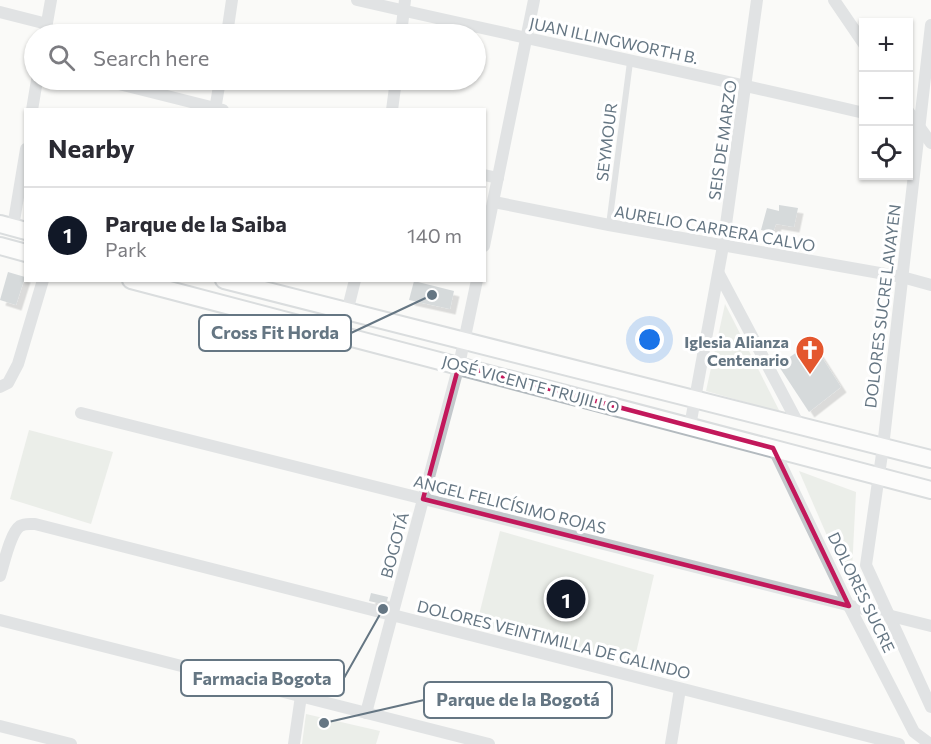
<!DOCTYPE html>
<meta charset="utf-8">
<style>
body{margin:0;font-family:Commissioner,sans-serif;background:#f2f2f3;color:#2b2b33}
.controls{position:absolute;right:18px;top:18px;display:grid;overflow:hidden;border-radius:0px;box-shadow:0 2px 4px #0004}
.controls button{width:54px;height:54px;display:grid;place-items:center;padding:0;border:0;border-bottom:2px solid #e1e1e2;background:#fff;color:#2b2b33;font:30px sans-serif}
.you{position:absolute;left:650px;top:340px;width:21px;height:21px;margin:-15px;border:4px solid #fff;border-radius:50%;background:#1a73e8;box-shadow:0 0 0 9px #1a73e833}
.badge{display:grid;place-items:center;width:39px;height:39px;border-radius:50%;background:#111827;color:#fff;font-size:20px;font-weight:700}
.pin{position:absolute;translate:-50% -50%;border:3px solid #fff;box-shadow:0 2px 6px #0006}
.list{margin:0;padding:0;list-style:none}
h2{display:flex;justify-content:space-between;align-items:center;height:78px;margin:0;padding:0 24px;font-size:26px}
h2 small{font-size:20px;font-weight:400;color:#7c7c81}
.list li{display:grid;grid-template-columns:39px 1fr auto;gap:18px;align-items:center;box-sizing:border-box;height:96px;padding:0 24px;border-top:2px solid #e1e1e2}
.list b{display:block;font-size:22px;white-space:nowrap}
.list p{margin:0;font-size:20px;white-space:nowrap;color:#7c7c81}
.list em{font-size:20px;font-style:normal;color:#7c7c81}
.icon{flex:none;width:33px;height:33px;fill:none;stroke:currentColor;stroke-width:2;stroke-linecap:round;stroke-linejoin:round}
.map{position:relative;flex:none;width:931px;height:744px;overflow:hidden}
.search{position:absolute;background:#fff;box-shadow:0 2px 4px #0004;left:24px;top:24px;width:462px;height:66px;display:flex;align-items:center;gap:15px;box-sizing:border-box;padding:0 21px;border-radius:33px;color:#7c7c81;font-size:22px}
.panel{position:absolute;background:#fff;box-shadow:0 2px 4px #0004;left:24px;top:108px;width:462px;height:174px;border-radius:0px}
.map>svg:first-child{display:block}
</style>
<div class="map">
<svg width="931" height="744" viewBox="0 0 931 744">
<defs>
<filter id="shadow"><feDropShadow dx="5.5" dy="5.5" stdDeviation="0" flood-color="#0004"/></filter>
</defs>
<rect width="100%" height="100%" fill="#fafaf8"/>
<g fill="#dadfd7">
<path d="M725 304 780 412 706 391Z"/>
<path d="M29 430 113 452 91 524 10 499Z"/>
<path d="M799 471 856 492 852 570 841 568Z"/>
<path d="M500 531 654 575 633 666 477 623Z"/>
<path d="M306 714 380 731 376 744H302Z"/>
</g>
<g fill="#aab3b9" filter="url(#shadow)">
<path d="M779 205 798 208 794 227 776 224 773 233 761 230 767 208 779 211Z"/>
<path d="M8 272 25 277 16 305 0 300Z"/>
<path d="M414 281 454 291 450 309 409 300Z"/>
<path d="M812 342 841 387 809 412 778 365Z"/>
<path d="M371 593 388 597 386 605 369 601Z"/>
</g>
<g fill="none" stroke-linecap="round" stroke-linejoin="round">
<g stroke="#b3babf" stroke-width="20">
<g id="secondary">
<path d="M0 224 26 231"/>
<path d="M0 246 26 253"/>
<path d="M131 280 931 490"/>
<path d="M224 280 931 459"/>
</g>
</g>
<path stroke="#c3c8cc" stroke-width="6" d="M609 225 630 62"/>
<g stroke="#c3c8cc" stroke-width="12">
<path d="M357 0C526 39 695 73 864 113"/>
<path d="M834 0 864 44"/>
<path d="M0 12 47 24"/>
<path d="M931 25 883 447 866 565 931 707"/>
<path d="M45 34 51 0"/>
<path d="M227 34 232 0"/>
<path d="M401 34 405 0"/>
<path d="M103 80 223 110"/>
<path d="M32 110 37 80"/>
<path d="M215 110 220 80"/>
<path d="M392 110 396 80"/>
<path d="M908 111 931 143"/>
<path d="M484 175 498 178"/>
<path d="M494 202 609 225 902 277 931 285"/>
<path d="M13 227 26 149"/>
<path d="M484 246 534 0"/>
<path d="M719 274 799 425"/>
<path d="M347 312 355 280"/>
<path d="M0 387 8 383 18 364 43 280"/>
<path d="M81 413 931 626"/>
<path d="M690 426 723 246 757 0"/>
<path d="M773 448 849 606 914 732 930 744"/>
<path d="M0 576C4 564 10 533 20 526 25 523 30 524 35 524L899 744"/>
<path d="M0 620 489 744"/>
<path d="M366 713 459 365 477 280"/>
<path d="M0 726 71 744"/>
<path d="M294 744 301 696"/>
<path d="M671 744 680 689"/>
</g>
<use href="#secondary" stroke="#fff" stroke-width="16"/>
</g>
<path d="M0 0H931V744H0ZM459 365 773 448 849 606 423 499Z" fill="#fafaf8" fill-opacity=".55" fill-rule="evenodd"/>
<path fill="none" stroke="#c2185b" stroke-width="4.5" stroke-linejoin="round" d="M459 365 773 448 849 606 423 499Z"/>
<defs>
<g id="church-pin" transform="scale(1.5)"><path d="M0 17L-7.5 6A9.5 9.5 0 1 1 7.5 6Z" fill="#e4572e" stroke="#fff"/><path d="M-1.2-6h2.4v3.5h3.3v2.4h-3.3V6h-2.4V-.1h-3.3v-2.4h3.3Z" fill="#fff"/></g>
</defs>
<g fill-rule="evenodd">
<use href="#church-pin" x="810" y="350"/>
</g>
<g text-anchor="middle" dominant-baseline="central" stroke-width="6" stroke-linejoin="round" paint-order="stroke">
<g font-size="16" fill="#657683" stroke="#fff">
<text transform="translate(614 40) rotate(12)">JUAN ILLINGWORTH B.</text>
<text transform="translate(722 140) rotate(-82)">SEIS DE MARZO</text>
<text transform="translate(606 142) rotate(-83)">SEYMOUR</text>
<text transform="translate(715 228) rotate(10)">AURELIO CARRERA CALVO</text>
<text transform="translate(882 306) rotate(-83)">DOLORES SUCRE LAVAYEN</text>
<text transform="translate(531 384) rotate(15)">JOSÉ VICENTE TRUJILLO</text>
<text transform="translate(510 504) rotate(14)">ANGEL FELICÍSIMO ROJAS</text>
<text transform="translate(394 545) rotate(-75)">BOGOTÁ</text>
<text transform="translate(862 592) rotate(64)">DOLORES SUCRE</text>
<text transform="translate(554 639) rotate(14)">DOLORES VEINTIMILLA DE GALINDO</text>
</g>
<g font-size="16" font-weight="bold" fill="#657683" stroke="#fff" text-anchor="end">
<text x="789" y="341">Iglesia Alianza<tspan x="789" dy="18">Centenario</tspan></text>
</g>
</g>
<path fill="none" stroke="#657683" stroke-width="2" d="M432 295L351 333M383 609L344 678M324 723L424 700"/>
<g fill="#657683" stroke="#fff" stroke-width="2">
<circle cx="432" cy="295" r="6"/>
<circle cx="383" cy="609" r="6"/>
<circle cx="324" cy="723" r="6"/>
</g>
<g fill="#fff" stroke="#657683" stroke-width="2">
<rect x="199" y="315" width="152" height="36" rx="6"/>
<rect x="181" y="660" width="163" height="36" rx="6"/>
<rect x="424" y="682" width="188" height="36" rx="6"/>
</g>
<g font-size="18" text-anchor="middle" font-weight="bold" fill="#657683">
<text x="275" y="339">Cross Fit Horda</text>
<text x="262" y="685">Farmacia Bogota</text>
<text x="518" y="706">Parque de la Bogotá</text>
</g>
</svg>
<div class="controls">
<button>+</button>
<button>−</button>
<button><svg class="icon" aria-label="locate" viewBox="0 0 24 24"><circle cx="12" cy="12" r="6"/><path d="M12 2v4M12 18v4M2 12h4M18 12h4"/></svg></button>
</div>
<div class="you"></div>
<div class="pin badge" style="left:566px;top:599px">1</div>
<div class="search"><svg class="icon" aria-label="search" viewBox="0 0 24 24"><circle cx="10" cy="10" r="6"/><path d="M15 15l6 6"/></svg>Search here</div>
<section class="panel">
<h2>Nearby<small></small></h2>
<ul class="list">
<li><span class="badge">1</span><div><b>Parque de la Saiba</b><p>Park</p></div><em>140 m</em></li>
</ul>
</section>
</div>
